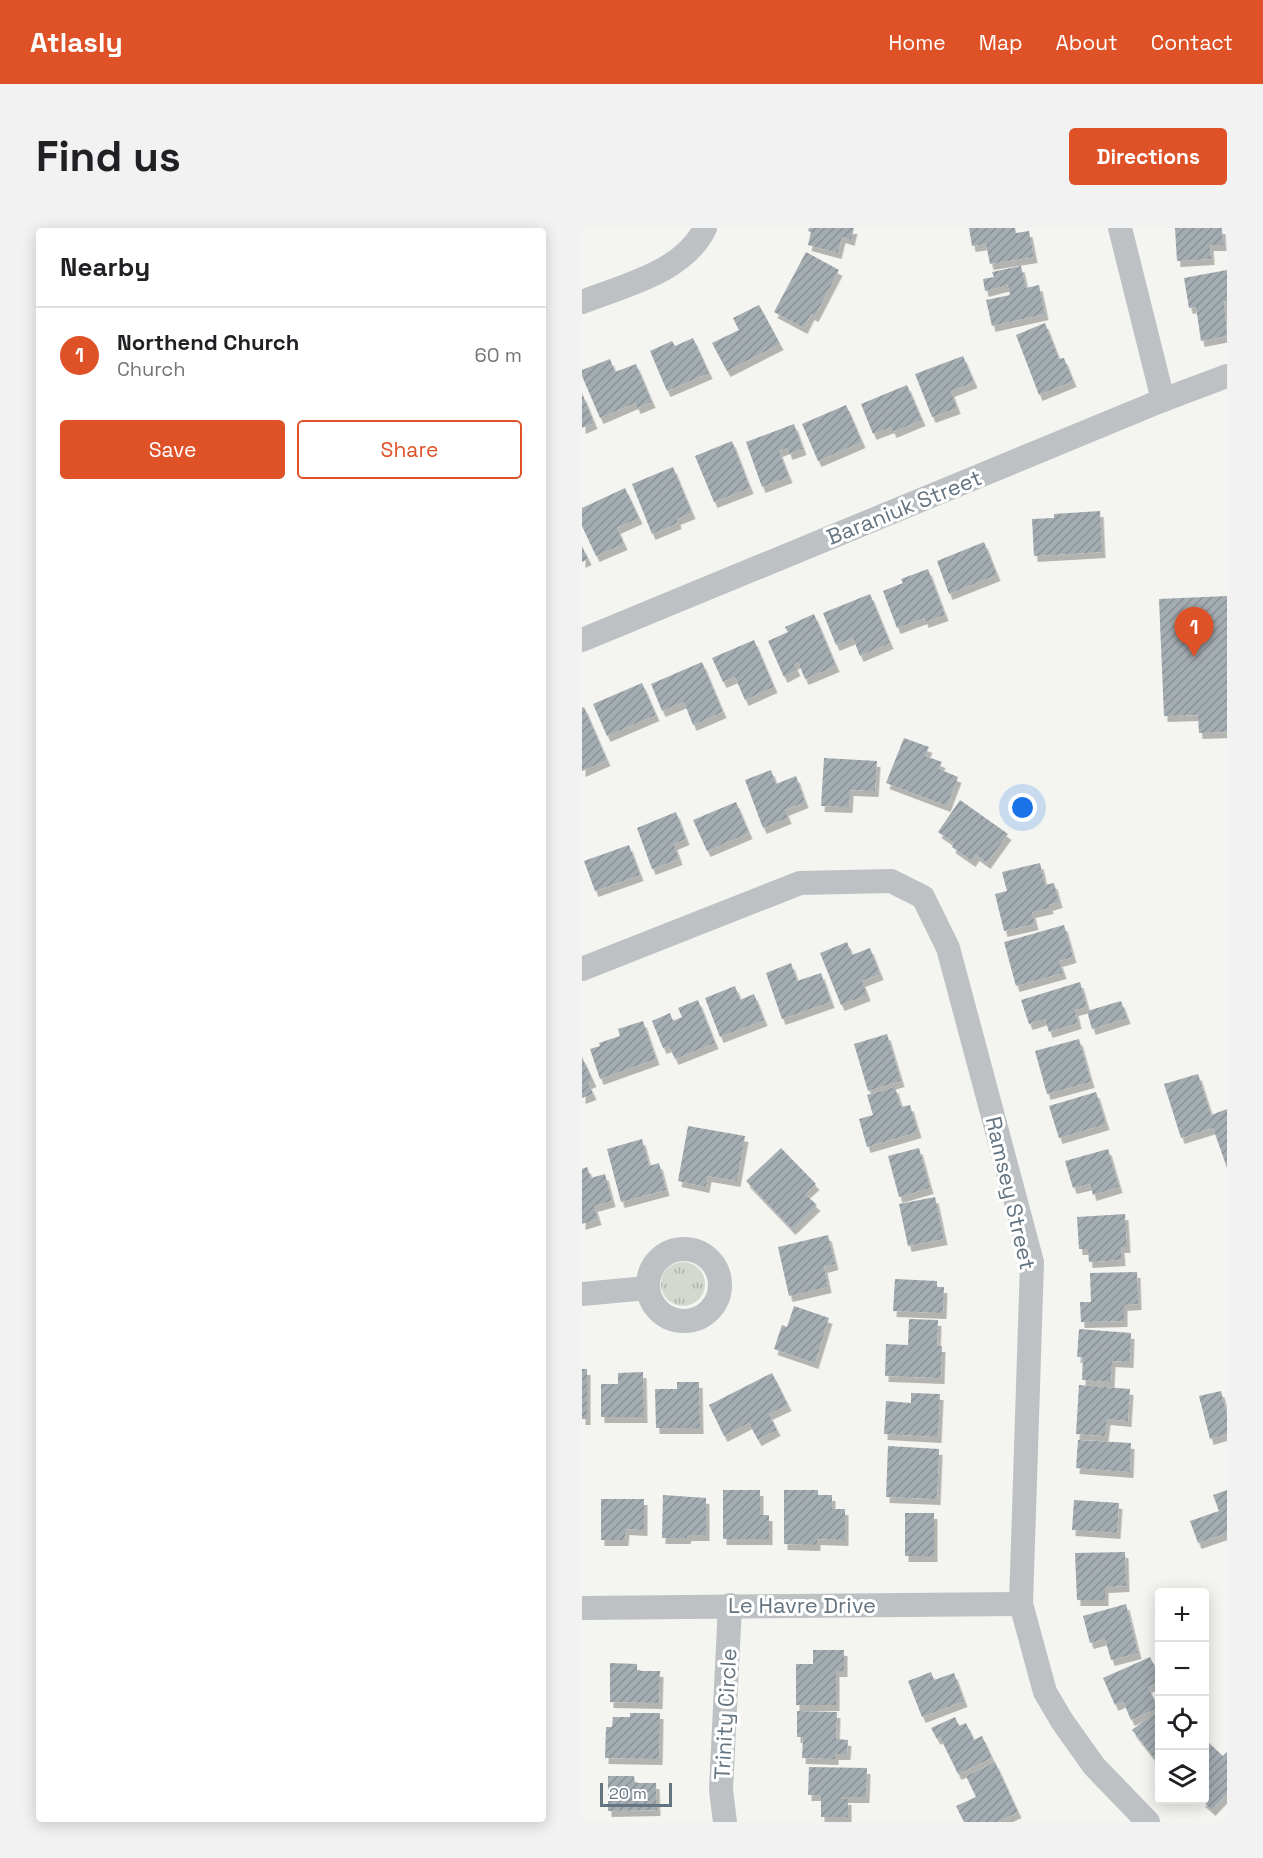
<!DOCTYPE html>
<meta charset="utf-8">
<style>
body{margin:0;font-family:"Space Grotesk",sans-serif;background:#f2f2f2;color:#202124}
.controls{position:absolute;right:18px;bottom:18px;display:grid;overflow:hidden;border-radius:6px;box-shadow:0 3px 15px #0003}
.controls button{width:54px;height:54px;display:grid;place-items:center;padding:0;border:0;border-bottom:2px solid #e0e0e0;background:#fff;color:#202124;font:30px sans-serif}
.scale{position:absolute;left:18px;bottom:15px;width:72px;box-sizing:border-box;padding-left:6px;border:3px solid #647481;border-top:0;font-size:16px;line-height:21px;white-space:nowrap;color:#647481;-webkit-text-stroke:4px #fff;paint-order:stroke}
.you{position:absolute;left:441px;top:580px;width:21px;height:21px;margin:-15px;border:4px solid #fff;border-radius:50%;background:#1a73e8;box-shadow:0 0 0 9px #1a73e833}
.badge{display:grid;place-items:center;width:39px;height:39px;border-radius:50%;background:#df5126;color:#fff;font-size:20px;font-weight:700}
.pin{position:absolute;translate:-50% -50px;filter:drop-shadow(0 2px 3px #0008)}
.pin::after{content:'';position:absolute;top:32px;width:21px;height:18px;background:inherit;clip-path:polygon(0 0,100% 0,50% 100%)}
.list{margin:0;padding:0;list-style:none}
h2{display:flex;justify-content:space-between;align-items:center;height:78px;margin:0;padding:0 24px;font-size:26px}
h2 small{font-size:20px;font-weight:400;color:#757577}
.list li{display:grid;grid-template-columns:39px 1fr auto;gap:18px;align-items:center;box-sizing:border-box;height:96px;padding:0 24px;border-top:2px solid #e0e0e0}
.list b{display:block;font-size:22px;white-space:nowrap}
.list p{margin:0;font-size:20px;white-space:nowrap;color:#757577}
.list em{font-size:20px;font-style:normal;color:#757577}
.actions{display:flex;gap:12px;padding:18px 24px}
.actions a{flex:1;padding:14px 0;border:2px solid #df5126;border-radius:6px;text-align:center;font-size:21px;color:#df5126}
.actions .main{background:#df5126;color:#fff}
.icon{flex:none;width:33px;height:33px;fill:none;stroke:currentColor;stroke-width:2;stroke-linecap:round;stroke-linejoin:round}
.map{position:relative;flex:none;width:645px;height:1594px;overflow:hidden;border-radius:6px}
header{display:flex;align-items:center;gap:36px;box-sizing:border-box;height:84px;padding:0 30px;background:#df5126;color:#fff}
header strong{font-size:28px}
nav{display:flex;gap:33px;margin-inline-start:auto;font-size:21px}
.intro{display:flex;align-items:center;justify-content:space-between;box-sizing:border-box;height:144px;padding:0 36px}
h1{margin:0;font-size:42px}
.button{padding:15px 27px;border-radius:6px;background:#df5126;color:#fff;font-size:21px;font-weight:700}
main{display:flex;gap:36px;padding:0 36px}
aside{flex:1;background:#fff;border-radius:6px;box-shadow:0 3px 15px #0003}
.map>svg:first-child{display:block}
</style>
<header>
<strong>Atlasly</strong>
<nav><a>Home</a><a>Map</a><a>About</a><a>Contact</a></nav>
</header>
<div class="intro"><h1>Find us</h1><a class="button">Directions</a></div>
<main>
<aside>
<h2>Nearby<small></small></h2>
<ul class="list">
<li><span class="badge">1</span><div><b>Northend Church</b><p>Church</p></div><em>60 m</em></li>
</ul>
<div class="actions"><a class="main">Save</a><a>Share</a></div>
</aside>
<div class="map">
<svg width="645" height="1594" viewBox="0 0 645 1594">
<defs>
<pattern id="grass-tufts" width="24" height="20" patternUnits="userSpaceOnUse" patternTransform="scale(1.5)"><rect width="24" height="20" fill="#d3d9d0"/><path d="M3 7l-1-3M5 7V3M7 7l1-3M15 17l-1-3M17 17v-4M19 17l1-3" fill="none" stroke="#afb5ae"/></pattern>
<pattern id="building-hatch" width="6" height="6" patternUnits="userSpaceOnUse" patternTransform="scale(1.5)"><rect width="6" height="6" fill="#a4adb2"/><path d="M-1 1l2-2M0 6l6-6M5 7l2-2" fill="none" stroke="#899196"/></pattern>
<filter id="shadow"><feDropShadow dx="3.5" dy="6" stdDeviation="0" flood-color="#0004"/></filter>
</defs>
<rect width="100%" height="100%" fill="#f4f4f0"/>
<circle fill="url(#grass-tufts)" cx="101" cy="1056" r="22"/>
<g fill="url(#building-hatch)" filter="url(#shadow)">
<path d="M227 0H272L269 12 260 9 256 25 226 17 229 4 226 3Z"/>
<path d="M387 0H433L434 5 447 3 452 29 408 36 404 16 390 18Z"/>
<path d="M593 0H640L641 17H628L629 31 595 33Z"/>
<path d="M224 24 257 42 233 88 229 86 222 100 192 84Z"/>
<path d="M439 38 444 60 457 57 463 86 410 98 404 72 428 67 426 57 403 63 401 51 412 49 410 44Z"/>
<path d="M645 42V73H642L645 108 619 113 614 79 607 80 602 50Z"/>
<path d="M177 77 198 116 145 143 130 115 157 102 151 90Z"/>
<path d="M463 95 477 131 482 130 491 153 457 167 434 107Z"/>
<path d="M111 110 127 145 85 163 68 123 90 113 93 118Z"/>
<path d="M381 128 392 154 369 163 375 180 350 189 333 146Z"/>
<path d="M28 131 33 144 54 136 70 174 55 180 53 175 18 190 0 148V142Z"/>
<path d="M325 157 340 192 311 204 309 199 291 206 279 176Z"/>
<path d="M0 165 12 195 0 200Z"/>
<path d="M264 177 280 214 236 233 220 196Z"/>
<path d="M212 196 221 221 207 226 205 220 197 223 207 249 180 259 164 214Z"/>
<path d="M150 213 168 260 132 274 113 228Z"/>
<path d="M91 239 110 285 95 291 96 295 70 306 50 256Z"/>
<path d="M43 260 57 290 35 300 42 316 14 328 0 298V280Z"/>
<path d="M518 283 520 324 452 328 450 291 472 290V286Z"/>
<path d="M402 314 415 347 367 366 355 333Z"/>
<path d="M0 318 6 331 0 334Z"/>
<path d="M346 341 363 387 343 394 342 390 315 400 301 363 321 355 319 351Z"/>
<path d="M288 366 308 415 278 428 271 410 254 417 241 385Z"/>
<path d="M645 368V504L617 505 616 487 582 488 577 371Z"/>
<path d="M232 386 254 438 223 451 216 434 212 436 215 442 202 449 186 413 206 404 203 399Z"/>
<path d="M172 412 192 459 163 472 153 449 141 454 130 430Z"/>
<path d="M120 434 141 484 111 497 102 474 80 483 69 456Z"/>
<path d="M60 455 74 487 25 508 11 476Z"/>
<path d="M2 479 25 532 0 543V480Z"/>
<path d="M322 510 347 519 343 528 360 534 357 541 376 549 365 578 304 555Z"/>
<path d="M242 530 295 533 293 563 268 562 267 579 239 578Z"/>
<path d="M189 542 194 556 214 548 223 574 203 582 206 590 181 600 163 552Z"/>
<path d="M378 572 426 606 405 635 394 627 390 633 370 619 372 615 356 604Z"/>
<path d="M154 574 167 605 125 623 111 592Z"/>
<path d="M94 584 104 611 92 616 97 631 70 641 55 600Z"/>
<path d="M47 617 58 647 13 663 2 633Z"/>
<path d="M458 635 463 657 472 655 477 674 467 677 468 680 450 684 453 696 422 703 413 666 425 663 420 644Z"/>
<path d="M482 697 491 729 477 733 481 745 434 758 422 714Z"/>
<path d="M265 714 270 727 288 720 298 746 280 753 285 767 259 777 238 725Z"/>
<path d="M209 735 215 753 239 745 249 774 200 791 184 745Z"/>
<path d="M498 754 505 779 493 782 496 795 467 804 463 791 447 796 439 772Z"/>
<path d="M153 758 158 772 172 766 182 792 138 809 123 770Z"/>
<path d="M116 772 133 815 93 831 87 818 81 820 70 793 88 785 91 793 100 789 96 780Z"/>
<path d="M539 773 545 790 510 801 505 783Z"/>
<path d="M61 793 74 831 18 851 8 821 18 818 17 815 38 808 36 801Z"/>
<path d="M305 806 319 853 286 863 272 816Z"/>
<path d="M497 811 509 854 465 866 453 823Z"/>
<path d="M0 829 11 853 6 855 11 866 0 870Z"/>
<path d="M616 846 629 887 645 881V940L631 900 599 910 582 856Z"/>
<path d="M313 859 319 879 328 877 336 904 285 919 277 891 291 887 285 867Z"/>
<path d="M514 864 524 896 477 910 467 878Z"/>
<path d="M106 898 163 908 155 953 126 948 124 959 96 953Z"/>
<path d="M60 911 67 938 77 935 84 962 39 974 25 921Z"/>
<path d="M199 920 234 956 223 966 235 977 210 1001 164 953Z"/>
<path d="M337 920 348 960 317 969 306 928Z"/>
<path d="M526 921 537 959 511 967 508 956 491 960 483 933Z"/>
<path d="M5 939 9 950 23 946 30 973 12 978 16 991 0 996V941Z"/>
<path d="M353 969 362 1011 326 1018 317 976Z"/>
<path d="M543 986 545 1019H539L540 1032 507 1034 506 1021H497L495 989Z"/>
<path d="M246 1007 253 1036 242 1039 246 1059 207 1068 196 1019Z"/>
<path d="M555 1044 556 1076 542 1077V1093L499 1094 498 1074H509L508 1045Z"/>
<path d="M313 1051 355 1053V1059H362L361 1085 311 1083Z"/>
<path d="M212 1078 247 1090 233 1135 192 1121 200 1097 205 1099Z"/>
<path d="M327 1091 356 1092 355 1118H360L359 1150 303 1148 304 1116 326 1117Z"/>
<path d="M497 1101 549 1105 548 1134 530 1133 529 1154 500 1152 501 1129H495Z"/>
<rect x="0" y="1141" width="5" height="50"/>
<path d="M61 1144 62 1189H19V1156H36V1145Z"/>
<path d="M190 1145 206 1177 187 1186 195 1202 176 1212 167 1195 142 1208 127 1177Z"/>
<path d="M95 1154H117L118 1200H74L73 1161H95Z"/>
<path d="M497 1157 548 1161 546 1193 525 1191 523 1208 494 1206Z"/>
<path d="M639 1163 645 1187V1206L628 1211 617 1168Z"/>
<path d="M329 1165 358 1166 356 1209 302 1206 304 1173 329 1175Z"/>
<path d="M496 1212 549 1215 548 1244 494 1240Z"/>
<path d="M306 1218 357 1221 355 1271 304 1269Z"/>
<path d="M141 1262H178V1287H187V1311H141Z"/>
<path d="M202 1262H236V1267H250V1281H263V1312L235 1311V1317L202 1316Z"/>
<path d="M645 1262V1305L616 1315 608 1293 637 1283 631 1267Z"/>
<path d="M81 1267 124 1270V1307H106L105 1310H80Z"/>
<path d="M19 1271H62V1302L44 1301 43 1312H19Z"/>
<path d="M492 1272 537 1275 535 1305 490 1302Z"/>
<rect x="323" y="1285" width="29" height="43"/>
<path d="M543 1324 544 1358 523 1359V1372H495L493 1325Z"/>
<path d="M544 1376 556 1425 529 1432 523 1411 508 1415 501 1388Z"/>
<path d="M231 1422H262V1443H254V1477H214V1436H231Z"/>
<path d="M568 1429 578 1449V1454L566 1459 576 1480 549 1492 541 1473 533 1477 521 1450Z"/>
<path d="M28 1435 55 1436V1443H78L77 1475 28 1474Z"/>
<path d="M349 1444 352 1452 372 1445 382 1473 340 1489 326 1453Z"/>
<path d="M578 1481V1538L550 1502Z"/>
<path d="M215 1483 255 1484 254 1511 266 1512 265 1526H253V1531L220 1530 221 1509H215Z"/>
<path d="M48 1485H78L77 1531 23 1530 24 1499H30L31 1489H48Z"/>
<path d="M373 1489 377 1498 384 1495 392 1512 400 1508 410 1530 376 1546 358 1509 355 1511 349 1500Z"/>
<path d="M626 1514 641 1528 645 1524V1566L630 1582 619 1572H622V1518Z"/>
<path d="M413 1534 436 1584 415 1594H382L374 1578 394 1569 384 1548Z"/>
<path d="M227 1539 285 1540 284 1569H259V1571H266V1589H239V1567H226Z"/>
<path d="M26 1548H52L53 1555H74L75 1582 26 1583Z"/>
</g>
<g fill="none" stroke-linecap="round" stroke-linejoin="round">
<g stroke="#bdc1c4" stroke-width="24">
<path d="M538 0 581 172"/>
<path d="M0 74C43 57 102 44 123 0"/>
<path d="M0 412 581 172 645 148"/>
<path d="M0 741 218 655 309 653 341 669 366 720 450 1034 439 1376 463 1464 480 1493 512 1538 566 1594"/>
<circle cx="102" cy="1057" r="36"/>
<path d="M0 1066 65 1060"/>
<path d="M0 1380 439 1376"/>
<path d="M143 1594 139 1562 148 1377"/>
</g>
</g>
<g text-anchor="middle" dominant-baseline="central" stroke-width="6" stroke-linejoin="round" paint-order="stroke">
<g font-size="22" fill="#647481" stroke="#fff">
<text transform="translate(322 279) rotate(-22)">Baraniuk Street</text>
<text transform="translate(429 965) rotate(77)">Ramsey Street</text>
<text x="220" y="1377">Le Havre Drive</text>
<text transform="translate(143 1486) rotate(-87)">Trinity Circle</text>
</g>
</g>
</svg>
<div class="controls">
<button>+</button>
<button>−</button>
<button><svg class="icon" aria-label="locate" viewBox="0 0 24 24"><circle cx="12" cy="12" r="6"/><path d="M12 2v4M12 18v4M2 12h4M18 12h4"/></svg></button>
<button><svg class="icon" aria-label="layers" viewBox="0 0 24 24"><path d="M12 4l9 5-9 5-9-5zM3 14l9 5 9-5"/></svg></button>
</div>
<div class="scale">20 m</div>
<div class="you"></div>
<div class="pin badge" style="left:612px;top:429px">1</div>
</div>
</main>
